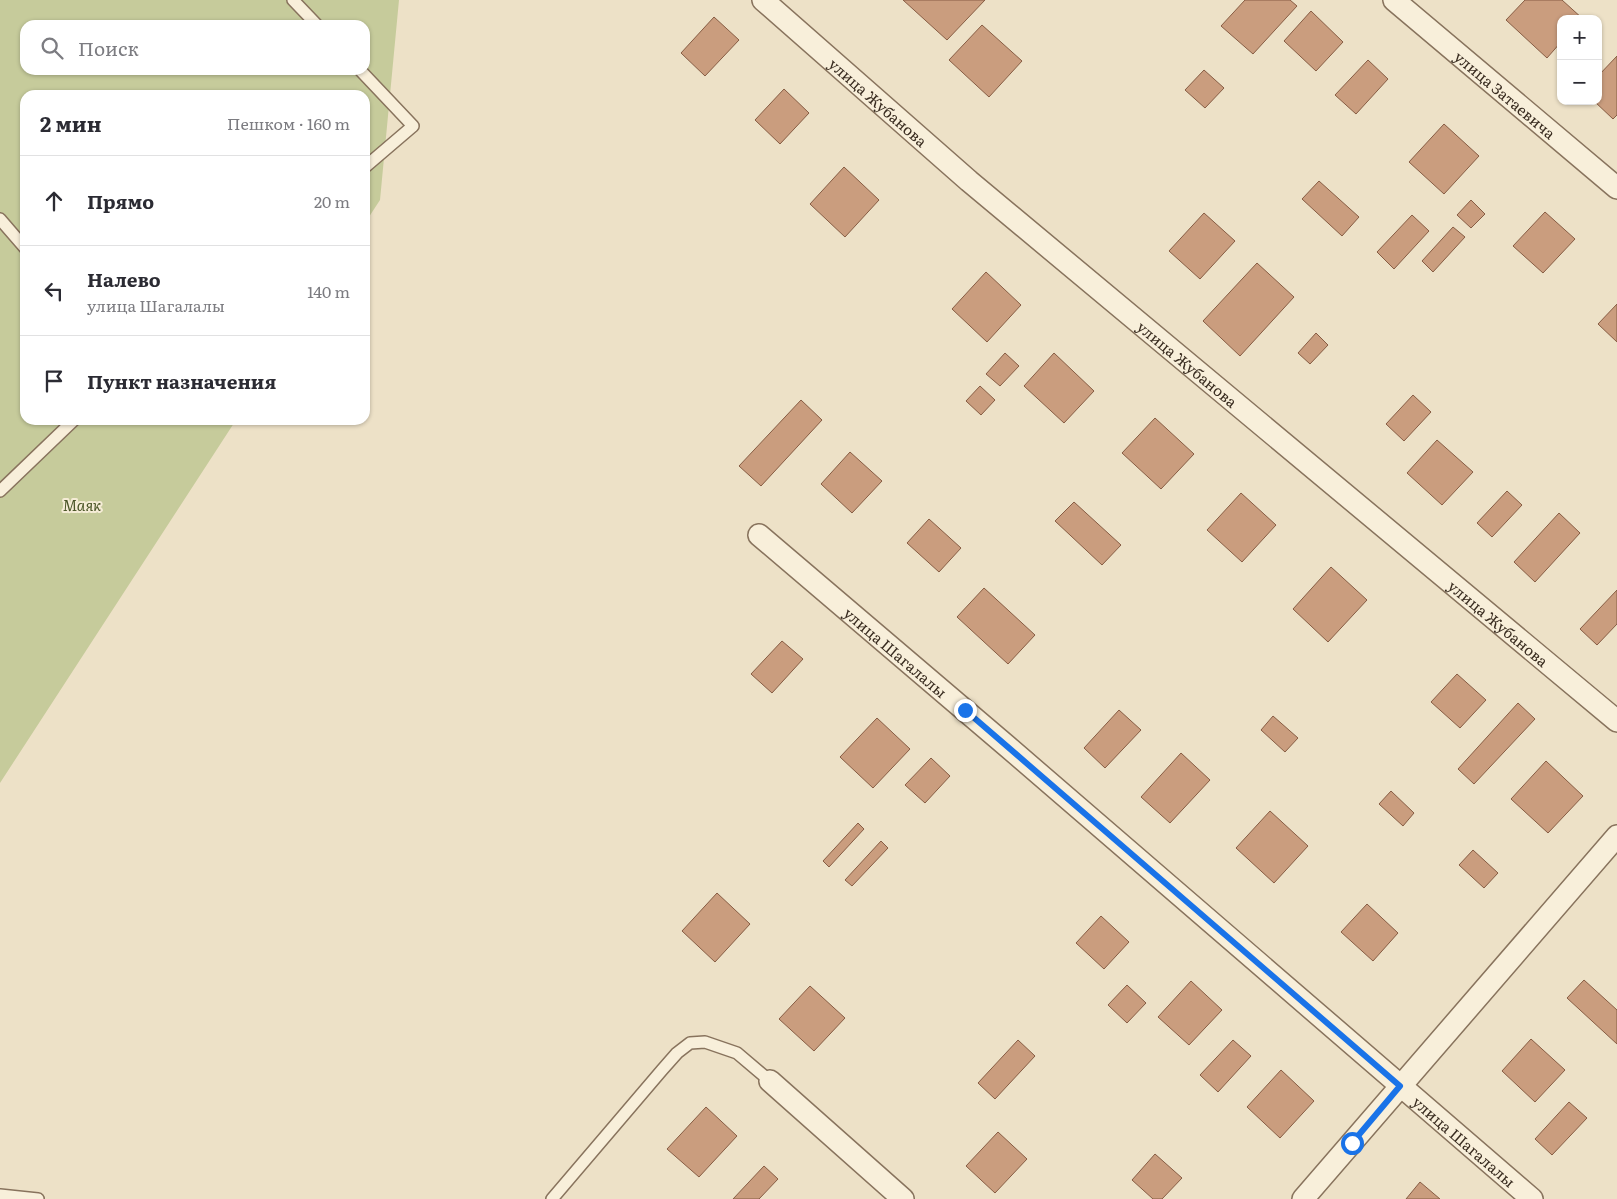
<!DOCTYPE html>
<html lang="ru">
<meta charset="utf-8">
<style>
body{margin:0;font-family:Literata,serif;background:#f2f2f3;color:#2b2b33}
.controls{position:absolute;right:15px;top:15px;display:grid;overflow:hidden;border-radius:10px;box-shadow:0 1px 4px #0004}
.controls button{width:45px;height:45px;display:grid;place-items:center;padding:0;border:0;border-bottom:1px solid #e1e1e2;background:#fff;color:#2b2b33;font:25px sans-serif}
.stop{position:absolute;width:15px;height:15px;margin:-11px;border:4px solid #1a73e8;border-radius:50%;background:#fff}
.stop.end{background:#1a73e8;border-color:#fff;box-shadow:0 1px 5px #0008}
.list{margin:0;padding:0;list-style:none}
h2{display:flex;justify-content:space-between;align-items:center;height:65px;margin:0;padding:0 20px;font-size:21px}
h2 small{font-size:16px;font-weight:400;color:#7c7c81}
.list li{display:grid;grid-template-columns:32px 1fr auto;gap:15px;align-items:center;box-sizing:border-box;height:90px;padding:0 20px;border-top:1px solid #e1e1e2}
.list b{display:block;font-size:19px;white-space:nowrap}
.list p{margin:0;font-size:16px;white-space:nowrap;color:#7c7c81}
.list em{font-size:16px;font-style:normal;color:#7c7c81}
.icon{flex:none;width:28px;height:28px;fill:none;stroke:currentColor;stroke-width:2;stroke-linecap:round;stroke-linejoin:round}
.map{position:relative;flex:none;width:1617px;height:1199px;overflow:hidden}
.search{position:absolute;background:#fff;box-shadow:0 1px 4px #0004;left:20px;top:20px;width:350px;height:55px;display:flex;align-items:center;gap:12px;box-sizing:border-box;padding:0 18px;border-radius:15px;color:#7c7c81;font-size:19px}
.panel{position:absolute;background:#fff;box-shadow:0 1px 4px #0004;left:20px;top:90px;width:350px;height:335px;border-radius:15px}
.map>svg:first-child{display:block}
</style>
<div class="map">
<svg width="1617" height="1199" viewBox="0 0 1617 1199">
<rect width="100%" height="100%" fill="#ede1c7"/>
<path fill="#c6cb9b" fill-rule="evenodd" d="M0 0H399L380 200 365 223V95H25V420H236L0 783ZM25 25H365V70H25Z"/>
<g fill="#ca9d7e" stroke="#875d44">
<path d="M903 0H985L947 40Z"/>
<path d="M1245 0H1290L1297 6 1253 54 1221 26Z"/>
<path d="M1525 0H1562L1583 19H1561V42L1547 58 1506 20Z"/>
<path d="M1311 11 1343 42 1316 71 1284 41Z"/>
<path d="M714 17 739 40 705 76 681 53Z"/>
<path d="M982 25 1022 61 989 97 949 60Z"/>
<path d="M1617 56V115L1613 119 1594 101H1598V76Z"/>
<path d="M1368 60 1388 79 1356 114 1335 95Z"/>
<path d="M1204 70 1224 88 1205 108 1185 90Z"/>
<path d="M784 89 809 113 780 144 755 120Z"/>
<path d="M1444 124 1479 156 1444 194 1409 162Z"/>
<path d="M844 167 879 200 845 237 810 204Z"/>
<path d="M1319 181 1359 217 1342 236 1302 199Z"/>
<path d="M1471 200 1485 214 1471 228 1457 215Z"/>
<path d="M1545 212 1575 239 1543 273 1513 246Z"/>
<path d="M1204 213 1235 241 1200 279 1169 251Z"/>
<path d="M1412 215 1429 231 1394 269 1377 252Z"/>
<path d="M1453 227 1465 237 1433 272 1422 261Z"/>
<path d="M1257 263 1294 297 1240 356 1203 321Z"/>
<path d="M986 272 1021 305 987 342 952 309Z"/>
<path d="M1617 304V342L1598 324Z"/>
<path d="M1316 333 1328 345 1310 364 1298 353Z"/>
<path d="M1005 353 1019 366 1000 386 986 374Z"/>
<path d="M1054 353 1094 391 1064 423 1024 386Z"/>
<path d="M980 386 995 400 981 415 966 401Z"/>
<path d="M1413 395 1431 412 1404 441 1386 424Z"/>
<path d="M801 400 822 420 761 486 739 466Z"/>
<path d="M1155 418 1194 454 1161 489 1122 453Z"/>
<path d="M1437 440 1473 472 1442 505 1407 473Z"/>
<path d="M850 452 882 481 852 513 821 484Z"/>
<path d="M1507 491 1522 505 1492 537 1477 523Z"/>
<path d="M1241 493 1276 525 1242 562 1207 530Z"/>
<path d="M1074 502 1121 545 1102 565 1055 521Z"/>
<path d="M1559 513 1580 533 1535 582 1514 562Z"/>
<path d="M929 519 961 548 939 572 907 543Z"/>
<path d="M1331 567 1367 600 1328 642 1293 609Z"/>
<path d="M984 588 1035 635 1008 664 957 617Z"/>
<path d="M1617 590V624L1597 645 1580 629Z"/>
<path d="M782 641 803 659 772 693 751 674Z"/>
<path d="M1457 674 1486 700 1460 728 1431 702Z"/>
<path d="M1518 703 1535 719 1474 784 1458 769Z"/>
<path d="M1119 710 1141 730 1105 768 1084 748Z"/>
<path d="M1273 716 1298 738 1285 752 1261 730Z"/>
<path d="M877 718 910 749 873 788 840 757Z"/>
<path d="M1181 753 1210 780 1170 823 1141 797Z"/>
<path d="M931 758 950 776 925 803 905 785Z"/>
<path d="M1546 761 1583 796 1548 833 1511 799Z"/>
<path d="M1391 791 1414 813 1403 826 1379 804Z"/>
<path d="M1270 811 1308 846 1274 883 1236 848Z"/>
<path d="M858 823 864 829 829 867 823 861Z"/>
<path d="M881 841 888 848 852 886 845 880Z"/>
<path d="M1473 850 1498 873 1484 888 1459 865Z"/>
<path d="M717 893 750 924 715 962 682 931Z"/>
<path d="M1367 904 1398 933 1373 961 1341 932Z"/>
<path d="M1101 916 1129 942 1104 969 1076 943Z"/>
<path d="M1584 980 1617 1010V1044L1567 998Z"/>
<path d="M1191 981 1222 1010 1189 1045 1158 1017Z"/>
<path d="M1127 985 1146 1003 1127 1023 1108 1005Z"/>
<path d="M810 986 845 1018 814 1051 779 1019Z"/>
<path d="M1531 1039 1565 1070 1535 1102 1502 1071Z"/>
<path d="M1018 1040 1035 1056 995 1099 978 1083Z"/>
<path d="M1233 1040 1251 1056 1218 1092 1200 1075Z"/>
<path d="M1281 1070 1314 1101 1280 1138 1247 1107Z"/>
<path d="M1569 1102 1587 1118 1552 1155 1535 1139Z"/>
<path d="M706 1107 737 1136 699 1177 667 1149Z"/>
<path d="M998 1132 1027 1159 995 1193 966 1166Z"/>
<path d="M1155 1154 1182 1178 1162 1199H1153L1132 1180Z"/>
<path d="M764 1166 778 1179 759 1199H733Z"/>
<path d="M1420 1182 1440 1199H1406Z"/>
</g>
<g fill="none" stroke-linecap="round" stroke-linejoin="round">
<g stroke="#88735d" stroke-width="14">
<g id="service">
<path d="M293 0 317 25"/>
<path d="M360 70 413 126 365 167"/>
<path d="M0 219 25 248"/>
<path d="M0 491 74 420"/>
<path d="M0 1195 38 1199"/>
<path d="M552 1199 662 1070 677 1053 690 1043 705 1042 737 1053 770 1081"/>
</g>
</g>
<g stroke="#88735d" stroke-width="24">
<g id="minor">
<path id="s1" d="M763 0 969 181 1617 721"/>
<path id="s2" d="M1394 0 1617 188"/>
<path id="s3" d="M759 535 1008 747 1532 1199"/>
<path d="M770 1081 903 1199"/>
<path d="M1303 1199 1617 836"/>
</g>
</g>
<use href="#service" stroke="#f8efda" stroke-width="11"/>
<use href="#minor" stroke="#f8efda" stroke-width="21"/>
</g>
<g fill="none" stroke-linecap="round" stroke-linejoin="round">
<path stroke="#1a73e8" stroke-width="6" d="M965 710 1400 1086 1352 1143"/>
</g>
<g text-anchor="middle" dominant-baseline="central" stroke-width="4" stroke-linejoin="round" paint-order="stroke">
<g font-size="15" fill="#392c20" stroke="#f5ecd6">
<text stroke="none"><textPath href="#s2" startOffset="146">улица Затаевича</textPath></text>
<text stroke="none"><textPath href="#s1" startOffset="154">улица Жубанова</textPath></text>
<text stroke="none"><textPath href="#s1" startOffset="559">улица Жубанова</textPath></text>
<text stroke="none"><textPath href="#s1" startOffset="964">улица Жубанова</textPath></text>
<text stroke="none"><textPath href="#s3" startOffset="180">улица Шагалалы</textPath></text>
<text stroke="none"><textPath href="#s3" startOffset="930">улица Шагалалы</textPath></text>
</g>
<g font-size="15" font-style="italic" fill="#4a5527" stroke="#f5ecd6">
<text x="82" y="504">Маяк</text>
</g>
</g>
</svg>
<div class="controls">
<button>+</button>
<button>−</button>
</div>
<div class="stop" style="left:1352px;top:1143px"></div>
<div class="stop end" style="left:965px;top:710px"></div>
<div class="search"><svg class="icon" aria-label="search" viewBox="0 0 24 24"><circle cx="10" cy="10" r="6"/><path d="M15 15l6 6"/></svg>Поиск</div>
<section class="panel">
<h2>2 мин<small>Пешком · 160 m</small></h2>
<ul class="list">
<li><svg class="icon" aria-label="ahead" viewBox="0 0 24 24"><path d="M12 20V5M6 11l6-6 6 6"/></svg><div><b>Прямо</b></div><em>20 m</em></li>
<li><svg class="icon" aria-label="left" viewBox="0 0 24 24"><path d="M17 20v-9H6M10 6l-5 5 5 5"/></svg><div><b>Налево</b><p>улица Шагалалы</p></div><em>140 m</em></li>
<li><svg class="icon" aria-label="arrive" viewBox="0 0 24 24"><path d="M6 21V4h12l-3 4 3 4H6"/></svg><div><b>Пункт назначения</b></div></li>
</ul>
</section>
</div>
